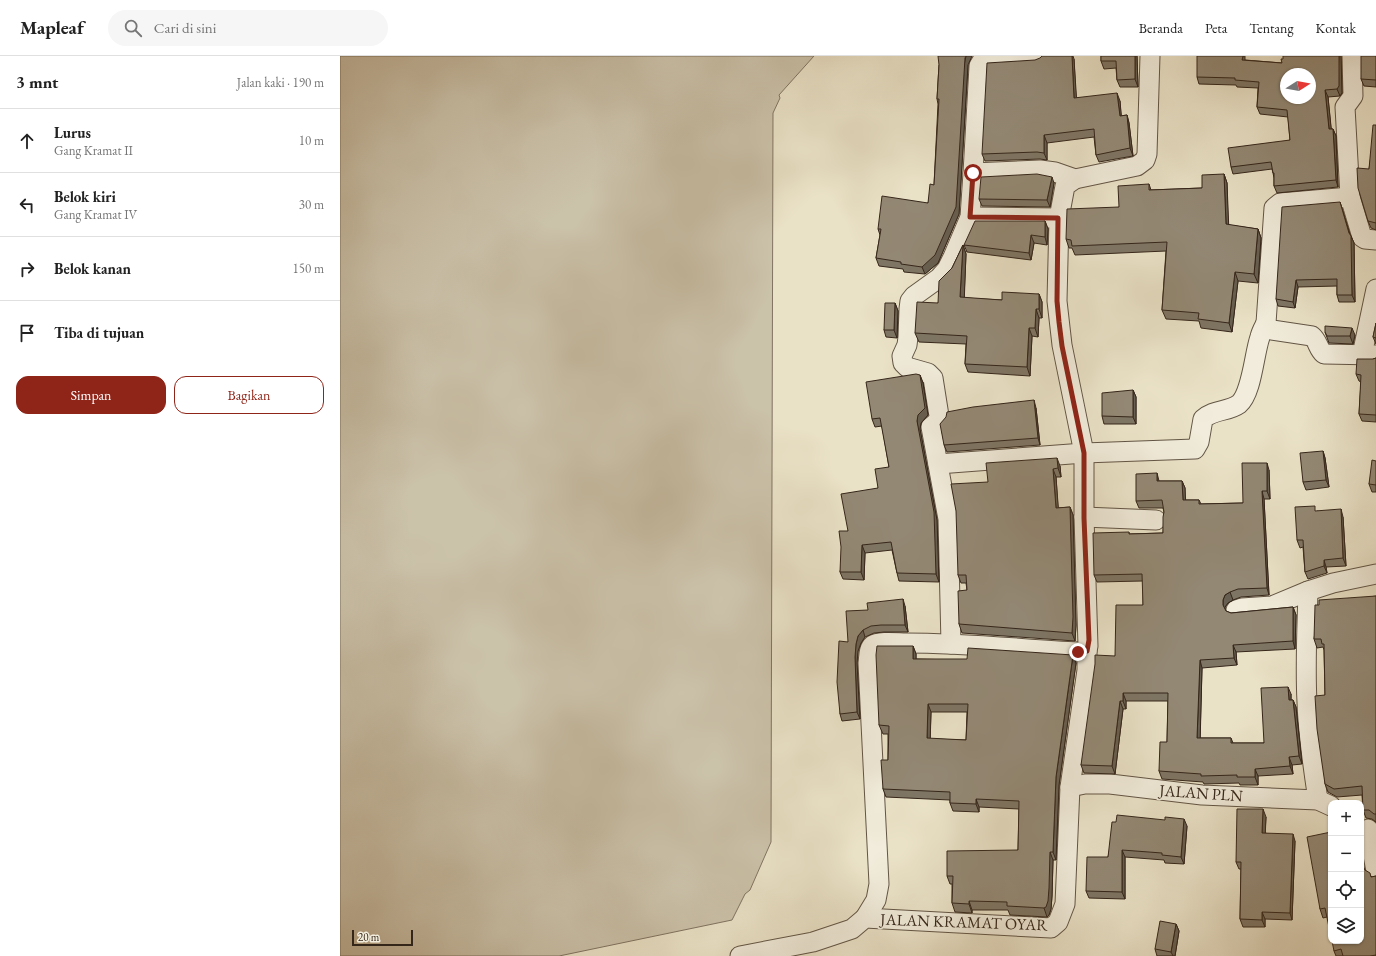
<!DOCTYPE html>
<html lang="id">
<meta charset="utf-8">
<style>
body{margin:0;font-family:"EB Garamond",serif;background:#f6f6f6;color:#222}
.controls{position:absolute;right:12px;bottom:12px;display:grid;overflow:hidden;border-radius:8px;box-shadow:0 1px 3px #0004}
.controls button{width:36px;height:36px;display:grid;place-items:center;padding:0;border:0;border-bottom:1px solid #e0e0e0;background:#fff;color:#222;font:20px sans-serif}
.compass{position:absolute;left:940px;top:12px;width:36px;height:36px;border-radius:50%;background:#fff;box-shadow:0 1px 3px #0004;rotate:79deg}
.scale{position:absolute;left:12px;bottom:10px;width:61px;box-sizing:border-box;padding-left:4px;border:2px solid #35261a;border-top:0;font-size:11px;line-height:14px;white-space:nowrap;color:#35261a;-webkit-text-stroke:3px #f1ecdb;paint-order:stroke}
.stop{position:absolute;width:12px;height:12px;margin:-9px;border:3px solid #8f2418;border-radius:50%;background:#fff}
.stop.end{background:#8f2418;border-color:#fff;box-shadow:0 1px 4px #0008}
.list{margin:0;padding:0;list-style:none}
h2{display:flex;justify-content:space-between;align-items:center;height:52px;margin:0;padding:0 16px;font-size:17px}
h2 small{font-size:13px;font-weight:400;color:#767676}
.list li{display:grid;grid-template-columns:26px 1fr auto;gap:12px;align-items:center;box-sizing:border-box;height:64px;padding:0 16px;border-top:1px solid #e0e0e0}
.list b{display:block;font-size:15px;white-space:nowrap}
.list p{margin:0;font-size:13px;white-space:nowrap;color:#767676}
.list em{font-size:13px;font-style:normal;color:#767676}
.actions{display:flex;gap:8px;padding:12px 16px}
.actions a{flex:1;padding:9px 0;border:1px solid #8f2418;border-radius:12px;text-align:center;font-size:14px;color:#8f2418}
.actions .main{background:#8f2418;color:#fff}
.icon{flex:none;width:22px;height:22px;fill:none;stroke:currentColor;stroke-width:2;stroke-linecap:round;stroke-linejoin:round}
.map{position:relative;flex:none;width:1036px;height:900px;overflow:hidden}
header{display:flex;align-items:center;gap:24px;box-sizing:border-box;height:56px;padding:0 20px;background:#fff;border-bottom:1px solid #e0e0e0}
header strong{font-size:19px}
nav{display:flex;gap:22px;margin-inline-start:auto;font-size:14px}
.search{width:280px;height:36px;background:#f6f6f6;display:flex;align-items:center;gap:10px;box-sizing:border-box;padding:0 14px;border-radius:22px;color:#767676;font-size:15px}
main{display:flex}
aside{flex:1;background:#fff}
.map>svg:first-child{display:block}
</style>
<header>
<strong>Mapleaf</strong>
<div class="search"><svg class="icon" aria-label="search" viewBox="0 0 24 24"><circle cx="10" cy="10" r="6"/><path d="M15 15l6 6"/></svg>Cari di sini</div>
<nav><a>Beranda</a><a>Peta</a><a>Tentang</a><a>Kontak</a></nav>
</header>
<main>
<aside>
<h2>3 mnt<small>Jalan kaki · 190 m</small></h2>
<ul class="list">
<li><svg class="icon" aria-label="ahead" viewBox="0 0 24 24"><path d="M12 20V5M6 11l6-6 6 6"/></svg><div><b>Lurus</b><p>Gang Kramat II</p></div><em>10 m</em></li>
<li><svg class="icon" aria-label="left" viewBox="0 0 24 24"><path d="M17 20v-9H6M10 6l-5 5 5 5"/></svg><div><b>Belok kiri</b><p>Gang Kramat IV</p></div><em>30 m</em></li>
<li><svg class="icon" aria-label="right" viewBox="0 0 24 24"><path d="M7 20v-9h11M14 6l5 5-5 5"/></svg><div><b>Belok kanan</b></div><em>150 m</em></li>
<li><svg class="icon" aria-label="arrive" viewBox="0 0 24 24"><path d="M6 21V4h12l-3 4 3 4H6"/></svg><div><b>Tiba di tujuan</b></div></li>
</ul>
<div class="actions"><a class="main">Simpan</a><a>Bagikan</a></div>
</aside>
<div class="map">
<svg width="1036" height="900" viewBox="0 0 1036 900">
<rect width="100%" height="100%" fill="#eae2c7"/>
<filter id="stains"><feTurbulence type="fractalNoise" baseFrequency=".005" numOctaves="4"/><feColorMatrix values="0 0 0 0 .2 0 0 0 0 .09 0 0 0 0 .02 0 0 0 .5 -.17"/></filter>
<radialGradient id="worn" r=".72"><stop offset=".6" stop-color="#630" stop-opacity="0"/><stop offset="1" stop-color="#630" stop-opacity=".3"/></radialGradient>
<path fill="#cbc2aa" stroke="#807462" d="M0 0H474L439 39 440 42 433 57 431 786 410 834 405 838 392 864 219 900H0Z"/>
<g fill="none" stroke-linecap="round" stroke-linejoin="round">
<g stroke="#625545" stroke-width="21">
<g id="minor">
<path d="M1012 0 1013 40 1005 51 1010 141 1022 181 1025 183 1036 184"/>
<path d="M633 117 700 114 715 116 735 123"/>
<path d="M1010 141 940 147 934 152 926 267 929 272 932 274 972 280C978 285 978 293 984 298L1036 299"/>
<path d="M630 161 719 162"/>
<path d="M1022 299 1036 233"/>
<path d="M598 408 744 397 855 393 859 386 863 363C874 353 888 356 899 348 912 337 914 298 920 281 921 276 924 271 926 267"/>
<path d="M744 461 816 464"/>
<path d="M968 535C967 572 965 609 967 646 968 679 973 711 978 744"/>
<path d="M896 554 902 552 932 550 968 535 993 527 1036 518"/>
<path d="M611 588 608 463 591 371 598 365 599 360 593 322 588 317 567 311 563 307 562 300 567 289 568 281 569 253 570 245 574 240 599 222 607 213 613 201 630 161 633 117 639 10 642 5 647 3 697 0"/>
<path d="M730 731 745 728H770L862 739 978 744 991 750"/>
<path d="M1028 773 1036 815"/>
<path d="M525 862 536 844 539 828 528 607C529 601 528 593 533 589 539 585 558 587 566 587 624 587 681 593 738 596L747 595 748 590 744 461V397L722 289 717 245 719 162 725 130 735 123 797 110 805 104 807 98 810 0"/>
<path d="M400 900 473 886 512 873 525 862 711 872 718 866 725 848 730 731 747 614V595"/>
</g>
</g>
<use href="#minor" stroke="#f1ecdb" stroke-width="19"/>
</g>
<g fill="#7e7564" stroke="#35261a" fill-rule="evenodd">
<path d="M761 0H797L798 31H780L777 24 776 12 764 13 761 5Z"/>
<path d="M1001 0 1002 37 1000 40 988 41 991 73H993L996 80 998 131 937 137 934 130V122L933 117 932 113 893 118 891 111 950 84 948 61 920 58 917 51 918 32 897 31 896 29 859 28 857 21 905 4 942 7Z"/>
<path d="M1036 0V31L1024 30 1021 23Z"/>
<path d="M734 3 736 42 780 45 781 60 787 59 789 67 793 100 759 106 756 99 754 81 707 87V104L700 103 645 105 642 98Z"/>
<path d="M599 9H628L619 158 598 207 585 218 564 216 563 213 539 210 536 202 540 179 538 173 588 147 594 129 598 48 597 43Z"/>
<path d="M1036 69V174L1031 172 1028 165 1029 113Z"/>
<path d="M884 118 887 127 888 169 918 173 921 182 918 227 898 225 892 276 861 272 859 265 826 263 822 254 826 195 735 199 732 192H729L726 183 779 151 809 128 811 134 862 132Z"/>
<path d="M714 127 710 151 642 150 639 143Z"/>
<path d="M1002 153 1010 178 1014 187 1015 246H999L997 239V230L958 231 955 252 938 250 936 243Z"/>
<path d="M705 165 708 173 707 189 694 187 691 204 627 196 624 189Z"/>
<path d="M623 189 626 198 624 242 662 244 699 238 702 246V262H699L698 281 692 280 690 320 628 316 625 308 626 288 579 286 575 277 598 247 612 212Z"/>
<path d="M555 247 558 255 557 282 546 281 544 274Z"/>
<path d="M1036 267V288L1033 281Z"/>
<path d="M985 276 1015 279 1013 288 989 287Z"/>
<path d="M1036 302V366L1022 365 1019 358 1021 326 1019 325 1016 318 1033 303Z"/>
<path d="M580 319 583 327 588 359 581 367 580 373 597 464 599 526 559 525 557 517 552 494 525 497 524 524 503 523 500 516 508 475 538 432 549 411 542 370 535 371 532 363Z"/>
<path d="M793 334 796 341V368H764L762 360Z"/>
<path d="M696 352 700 389 607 396 604 389Z"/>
<path d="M983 395 985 402 989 431 966 434 963 426Z"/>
<path d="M1036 405V436H1032L1029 428Z"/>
<path d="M720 410 721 421H716L718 452 730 451 733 459 736 569 735 585 622 577 619 568 627 534 626 527H621L618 519 648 426Z"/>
<path d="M929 414 930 443H924L929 539 901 541 893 544 888 547 885 551V554L886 555 891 557 953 551 956 559 955 593 896 596 897 609 862 612 860 682H891L893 687H924L951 638V644H953L956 651 962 708 952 709 953 718 918 720V729H900L899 727 864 728 863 726 822 723 819 715 827 686 828 645H786V653H783L775 718 744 717 741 709 775 600 803 549V525L757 526 754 519 789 476V478L823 477 824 456 823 452H799L796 445 819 425H842L845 432V444H859L861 448 903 447Z"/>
<path d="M977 455 1003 461 1006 510 986 511 987 517 968 523 965 516 963 491 960 492 957 484Z"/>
<path d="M1036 540V766L1032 763 1026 762 1023 754 1022 739 997 741 988 736 985 728V639L984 594 983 591 977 592 974 583 979 549Z"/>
<path d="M565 550 568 576H544L534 577 525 581 521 587 518 595 517 607 520 663 502 665 500 658 508 586 528 554Z"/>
<path d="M573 590 576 598V603L736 607 719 729 716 804H713L712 840 711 853 709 859 707 861 670 859 668 854H632V857L615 856 612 847V828H610L607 820 678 794 679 753 639 751V756L613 755 610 747V744L546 741 543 733 548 704V678H543L539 669ZM591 656H627L626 684 590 683Z"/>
<path d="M926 761 925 777 955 785 952 864 925 863V871H903L900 863 901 813H899L896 806Z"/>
<path d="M776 766 847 770 844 808 825 807 824 804 785 801V843L749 842 746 835 768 801Z"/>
<path d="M991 776 987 861 983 862 980 853Z"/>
<path d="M1024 813 1032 821 1036 820V900H996L994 895Z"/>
<path d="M836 868 839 875 835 900H817L815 893Z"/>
</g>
<g fill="#675f51" stroke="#35261a">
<path d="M626 0H632L628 9 619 158 598 207 585 218 582 211Z"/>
<path d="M732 0H733L734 3 737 50 734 42Z"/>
<path d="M795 0H797L798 31 795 23Z"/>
<path d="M903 0H905V11L902 4Z"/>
<path d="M999 0H1001L1002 37 1000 40 997 33Z"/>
<path d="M985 34 988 41 992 80 989 73Z"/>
<path d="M777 37 780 45 782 67 780 60Z"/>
<path d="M787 59 789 67 793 100 790 92Z"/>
<path d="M993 73 996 80 998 131 996 124Z"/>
<path d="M704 79 707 87V104L704 97Z"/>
<path d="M884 118 887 127 889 177 886 168Z"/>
<path d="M712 121 714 127 710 151 707 144Z"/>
<path d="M1000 146 1011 183V180L1014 187 1015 246 1012 239 1009 177Z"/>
<path d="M705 165 708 173 707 189 705 181Z"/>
<path d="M918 173 921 182 918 227 914 218Z"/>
<path d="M691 179 694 187 691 204 689 197Z"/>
<path d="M623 189 626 198 624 250 620 241Z"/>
<path d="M895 216 898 225 892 276 889 267Z"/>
<path d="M956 224 958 231 955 252 953 246Z"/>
<path d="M699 238 702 246V262L699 253Z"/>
<path d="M555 247 558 255 557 282 554 274Z"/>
<path d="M696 253 699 262 698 281 695 272Z"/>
<path d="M689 272 692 280 690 320 687 311Z"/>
<path d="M1012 272 1015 279 1013 288 1010 280Z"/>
<path d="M580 319 583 327 588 359 581 367 580 373 597 464 599 526 596 518 577 365Z"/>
<path d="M793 334 796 341V368L793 361Z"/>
<path d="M694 344 696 352 700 389 698 382Z"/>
<path d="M983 395 985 402 989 431 986 424Z"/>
<path d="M717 402 720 410 721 421 718 412Z"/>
<path d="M927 407 929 414 930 443 927 435Z"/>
<path d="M713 413 716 421 719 461 716 452Z"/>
<path d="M817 417 819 425 820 433 817 425Z"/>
<path d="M842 425 845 432 846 452 843 444Z"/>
<path d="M922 435 924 443 929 539 927 532Z"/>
<path d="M730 451 733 459 736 569 735 585 732 577Z"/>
<path d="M1001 453 1003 461 1006 510 1003 502Z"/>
<path d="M522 489 525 497 524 524 521 516Z"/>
<path d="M984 504 986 511 987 517 984 510Z"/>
<path d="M890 536 893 544 888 547 885 551V557L883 549V544L885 539Z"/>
<path d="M563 543 565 550 568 576 565 569Z"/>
<path d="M953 551 956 559 955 593 953 585Z"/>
<path d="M523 574 525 581 521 587 518 595 517 607 520 663 517 656 515 601 516 588 518 580Z"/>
<path d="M893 589 896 596 897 609 894 602Z"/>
<path d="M573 590 576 598V611L573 603Z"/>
<path d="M733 599 736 607 719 729 716 804 713 796 716 721Z"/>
<path d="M860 604 862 612 860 690 857 682Z"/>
<path d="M948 631 951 638V652L949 644Z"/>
<path d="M783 637 786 645V653L783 645Z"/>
<path d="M953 644 956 651 962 708 959 700Z"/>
<path d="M780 645 783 653 775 718 772 710Z"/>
<path d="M588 648 591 656 590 691 587 682Z"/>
<path d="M949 701 952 709 953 718 950 710Z"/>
<path d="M915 713 918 720V729L915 721Z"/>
<path d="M636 743 639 751V756L636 748Z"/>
<path d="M923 753 926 761 925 784 922 777Z"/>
<path d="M844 763 847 770 844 808 841 801Z"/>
<path d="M953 778 955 785 952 864 950 857Z"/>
<path d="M782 794 785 801V843L782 836Z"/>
<path d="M1021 795 1025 817 1022 809 1021 803Z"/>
<path d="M710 796 713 804 712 840 711 853 709 859 707 861 704 852Z"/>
<path d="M629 845 632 854V857L629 848Z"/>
<path d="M922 856 925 863V871L922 864Z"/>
<path d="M836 868 839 875 835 900H833L831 896Z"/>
</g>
<g fill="#938874" stroke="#35261a" fill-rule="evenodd">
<path d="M598 0H626L625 2 616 151 595 199 582 211 561 208V206L536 202 541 173H538L542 140 588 147 590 128 594 129 599 43H597L599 9Z"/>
<path d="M702 0H732L734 42 777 37 780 60 787 59 790 92 756 99 754 73 704 79V97L697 96 642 98 647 7 695 4 700 2Z"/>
<path d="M761 0H795V23L777 24 776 5H761Z"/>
<path d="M857 0H903L902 4 942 7 941 3H943V0H999V30L997 33 985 34 989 73H993L996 124 934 130V117H933L931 106 891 111 888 92 950 84 947 54 917 51 919 26 895 24V22L857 21ZM946 18H970V42H946Z"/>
<path d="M1021 0H1036V24L1021 23Z"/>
<path d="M1033 69H1036V167L1028 165 1018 132 1017 112 1029 113Z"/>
<path d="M697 118 712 121 707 144 639 143 641 121Z"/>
<path d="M884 118 886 168 918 173 914 218 895 216 889 267 858 263 859 257 822 254 827 186 732 190 731 184 726 183 727 153 779 151 778 130 809 128V134L862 132V119Z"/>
<path d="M1000 146 1009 177 1011 180 1012 239H997V223L956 224 953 246 936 243 942 151Z"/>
<path d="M635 165H705V181L691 179 689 197 624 189Z"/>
<path d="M623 189 620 241 662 244V236L699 238V253H696L695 272H689L687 311 625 308 627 280 575 277 577 246 598 247 599 225 612 212Z"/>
<path d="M545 247H555L554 274H544Z"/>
<path d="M1036 267V282L1033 281Z"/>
<path d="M985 270 1012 272 1010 280H987L985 276Z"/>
<path d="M1036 302V359L1019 358 1021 319 1016 318 1017 303H1033Z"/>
<path d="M576 318 580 319 585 352 578 359 577 365 594 456 596 518 557 517 551 486 522 489 521 516H500L501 491 499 475H508L501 438 538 432 535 413 549 411 540 362 532 363 526 326Z"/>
<path d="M793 334V361L762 360V337Z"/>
<path d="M694 344 698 382 604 389 600 368 606 361 607 356 633 351Z"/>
<path d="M983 395 986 424 963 426 960 397Z"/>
<path d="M717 402 718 412 713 413 716 452 730 451 733 561 732 577 619 568 618 535 627 534 626 519H618L616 455 611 428 648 426 646 407Z"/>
<path d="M1032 404 1036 405V429L1029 428Z"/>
<path d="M902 407H927V435H922L927 532 898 533 890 536 885 539 883 544V549L886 555 891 557 953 551V585L893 589 894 602 860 604 857 682H891V687H924L921 632 948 631 949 644H953L959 700 949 701 950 710 915 713V721H897V719L861 720V718L819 715 820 686H827L828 637H783V645H780L772 710 741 709 755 608V599L775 600 776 549H803L802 518 754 519 753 477 789 476V478L823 477V461L824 456 822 444 796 445V418L817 417V425H842L843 444H859V448L903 447Z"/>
<path d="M975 450V455L1001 453 1003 502 984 504V510L965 516 963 484H957L955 451Z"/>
<path d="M1036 540V758H1034L1029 754H1023L1022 730 994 733 985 728 977 673 975 640 985 639 984 588H982L981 583H974L975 549H979V544Z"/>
<path d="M563 543 565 569H541L531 570 523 574 518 580 516 588 515 601 517 656 500 658 497 626 499 585 508 586 506 555 528 554 527 547Z"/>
<path d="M537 590H573V603H627L628 592 733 599 716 721 713 796H710L709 832 708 845 706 851 704 852 667 850V846L629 845V848L612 847 613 820H607V795L678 794 679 745 636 743V748L610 747V736L543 733 541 704H548L549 670 539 669 536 599ZM588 648H628L626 684 587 682Z"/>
<path d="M897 753H923L922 777 953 778 950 857 922 856V864L900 863 901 806H896Z"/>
<path d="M777 759 825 764V761L844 763 841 801 822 799V797L782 794V836L746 835 747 801H768L772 766H776Z"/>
<path d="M991 776V881L985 852 980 853 967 781Z"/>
<path d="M1021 803 1022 809 1025 814 1030 817 1031 821 1036 820V899L1030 900H1003L1001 893 994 895 992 885H1021Z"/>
<path d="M820 865 836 868 831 896 815 893Z"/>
</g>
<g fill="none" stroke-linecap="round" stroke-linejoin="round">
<path stroke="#8f2418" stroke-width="5" d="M633 117 630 161 718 162 717 245 719 266 722 290 744 397V462L749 584 747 595 738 596"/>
</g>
<g text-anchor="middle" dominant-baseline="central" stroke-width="3.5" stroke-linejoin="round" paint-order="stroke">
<g font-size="16" fill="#35261a" stroke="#f1ecdb">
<text transform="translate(861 737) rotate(4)">JALAN PLN</text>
<text transform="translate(624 866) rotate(2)">JALAN KRAMAT OYAR</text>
</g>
</g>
<rect width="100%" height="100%" filter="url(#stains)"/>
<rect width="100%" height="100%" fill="url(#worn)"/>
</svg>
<div class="controls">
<button>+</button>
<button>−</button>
<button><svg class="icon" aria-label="locate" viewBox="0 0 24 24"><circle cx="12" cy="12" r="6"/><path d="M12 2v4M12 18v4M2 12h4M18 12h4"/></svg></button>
<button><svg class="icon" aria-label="layers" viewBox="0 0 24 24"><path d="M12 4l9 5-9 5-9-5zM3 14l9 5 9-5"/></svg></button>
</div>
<svg class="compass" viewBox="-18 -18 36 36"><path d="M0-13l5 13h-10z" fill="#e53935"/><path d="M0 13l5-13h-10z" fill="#767676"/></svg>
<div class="scale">20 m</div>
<div class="stop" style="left:633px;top:117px"></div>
<div class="stop end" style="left:738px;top:596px"></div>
</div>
</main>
